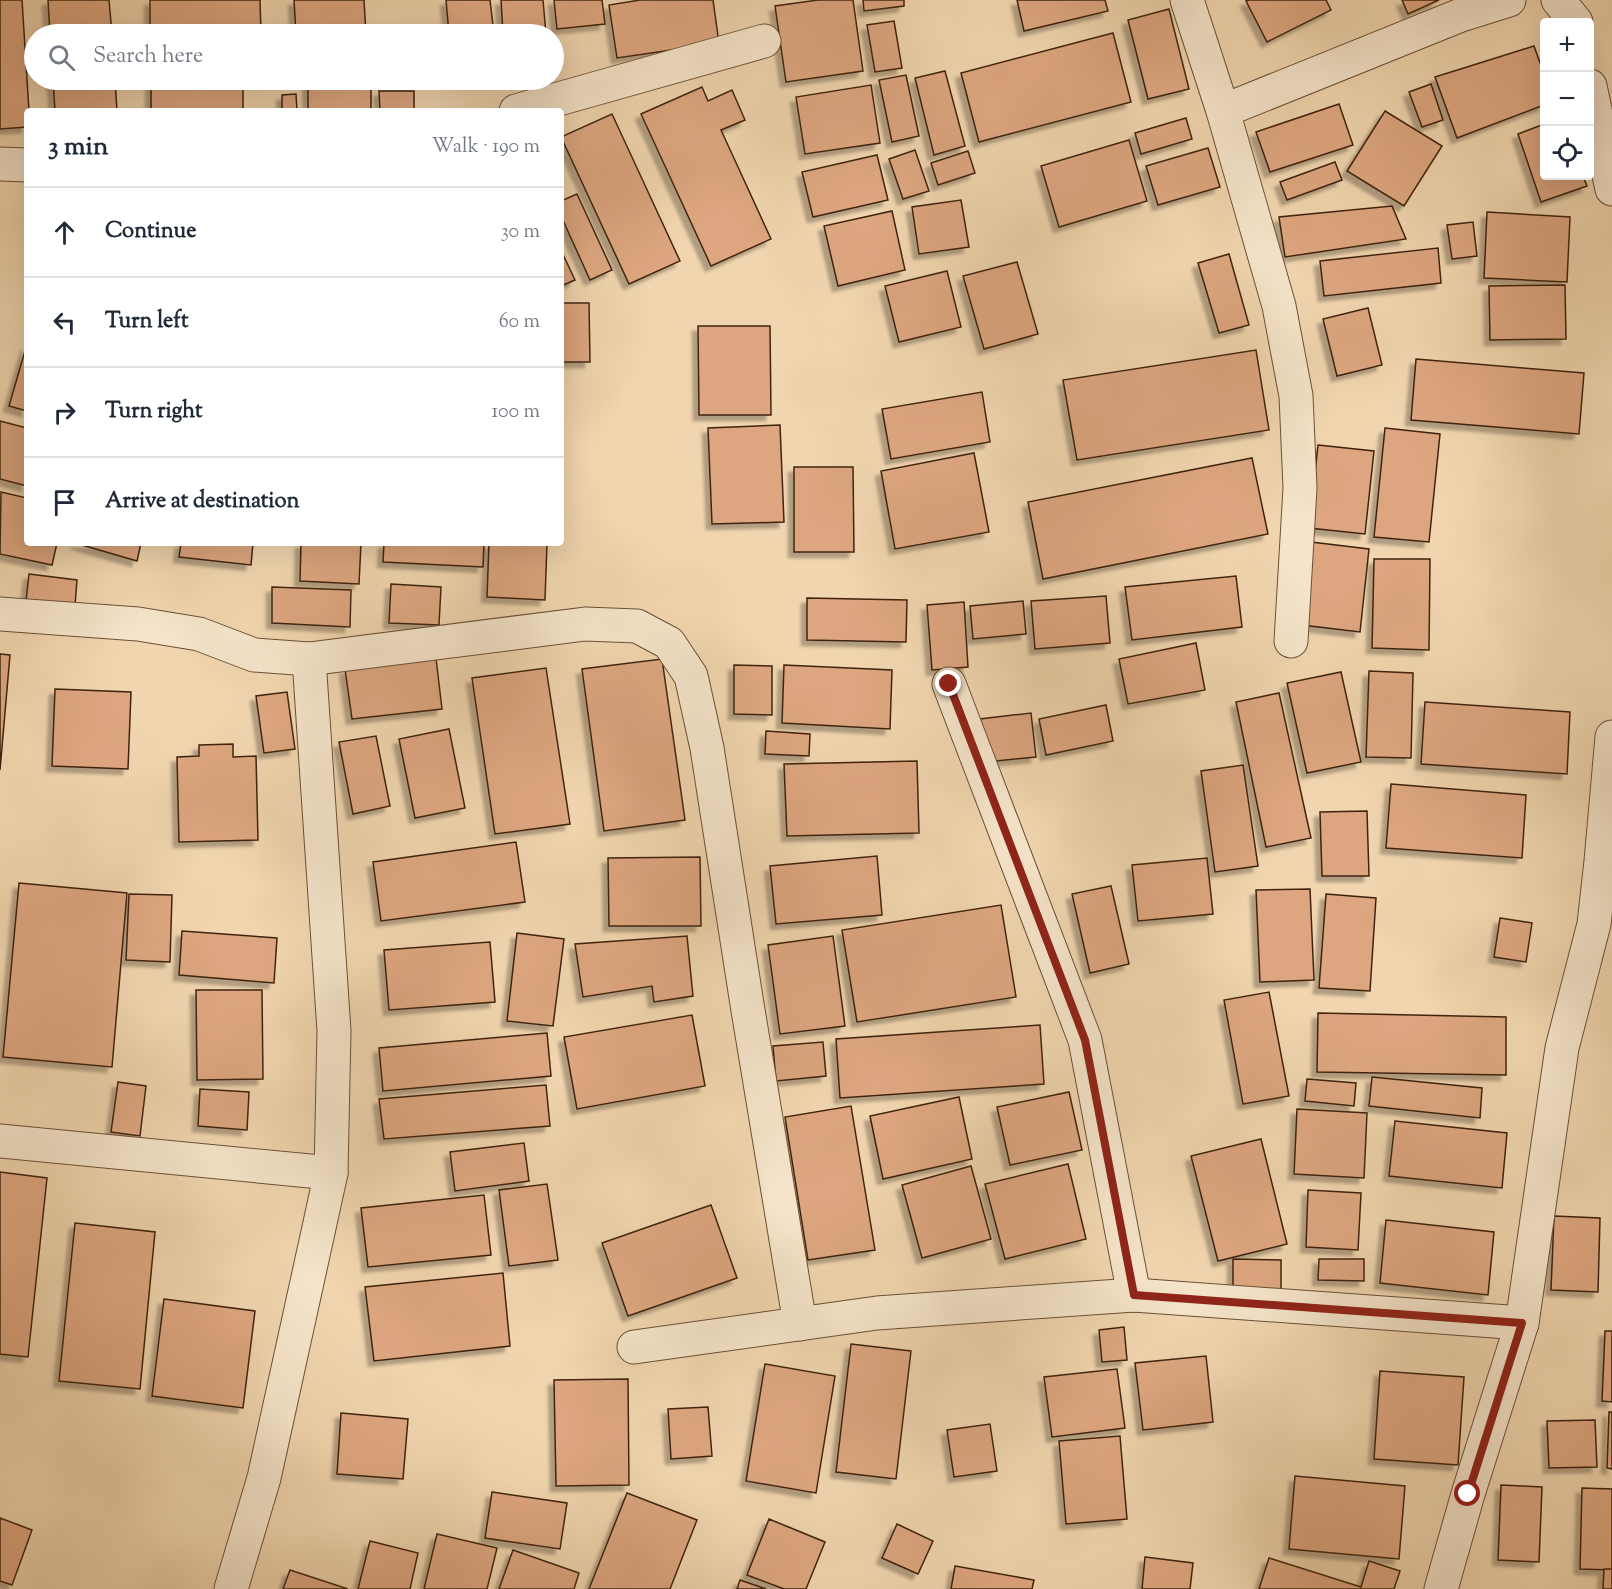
<!DOCTYPE html>
<meta charset="utf-8">
<style>
body{margin:0;font-family:"Sorts Mill Goudy",serif;background:#f6f6f7;color:#1f2937}
.controls{position:absolute;right:18px;top:18px;display:grid;overflow:hidden;border-radius:6px;box-shadow:0 6px 24px #0002}
.controls button{width:54px;height:54px;display:grid;place-items:center;padding:0;border:0;border-bottom:2px solid #e0e1e3;background:#fff;color:#1f2937;font:30px sans-serif}
.stop{position:absolute;width:18px;height:18px;margin:-14px;border:4px solid #8f2418;border-radius:50%;background:#fff}
.stop.end{background:#8f2418;border-color:#fff;box-shadow:0 2px 6px #0008}
.list{margin:0;padding:0;list-style:none}
h2{display:flex;justify-content:space-between;align-items:center;height:78px;margin:0;padding:0 24px;font-size:26px}
h2 small{font-size:20px;font-weight:400;color:#747a83}
.list li{display:grid;grid-template-columns:39px 1fr auto;gap:18px;align-items:center;box-sizing:border-box;height:90px;padding:0 24px;border-top:2px solid #e0e1e3}
.list b{display:block;font-size:22px;white-space:nowrap}
.list em{font-size:20px;font-style:normal;color:#747a83}
.icon{flex:none;width:33px;height:33px;fill:none;stroke:currentColor;stroke-width:2;stroke-linecap:round;stroke-linejoin:round}
.map{position:relative;flex:none;width:1612px;height:1589px;overflow:hidden}
.search{position:absolute;background:#fff;box-shadow:0 6px 24px #0002;left:24px;top:24px;width:540px;height:66px;display:flex;align-items:center;gap:15px;box-sizing:border-box;padding:0 21px;border-radius:33px;color:#747a83;font-size:22px}
.panel{position:absolute;background:#fff;box-shadow:0 6px 24px #0002;left:24px;top:108px;width:540px;height:438px;border-radius:6px}
.map>svg:first-child{display:block}
</style>
<div class="map">
<svg width="1612" height="1589" viewBox="0 0 1612 1589">
<defs>
<filter id="shadow"><feDropShadow dx="-5.5" dy="5.5" stdDeviation="1.5" flood-color="#0004"/></filter>
</defs>
<rect width="100%" height="100%" fill="#f0d5ae"/>
<filter id="stains"><feTurbulence type="fractalNoise" baseFrequency=".00333" numOctaves="4"/><feColorMatrix values="0 0 0 0 .2 0 0 0 0 .09 0 0 0 0 .02 0 0 0 .5 -.17"/></filter>
<radialGradient id="worn" r=".72"><stop offset=".6" stop-color="#630" stop-opacity="0"/><stop offset="1" stop-color="#630" stop-opacity=".3"/></radialGradient>
<g fill="#dda680" stroke="#3f240e" stroke-width="1.5" filter="url(#shadow)">
<path d="M0 0H22L29 111H27V127L0 129Z"/>
<path d="M48 0H109L112 34H50Z"/>
<path d="M150 0H260L261 34H150Z"/>
<path d="M294 0H364L366 34H296Z"/>
<path d="M446 0H490L494 34H449Z"/>
<path d="M501 0H543L546 34H503Z"/>
<path d="M554 0H602L605 24 557 29Z"/>
<path d="M640 0H713L719 43 617 58 609 5Z"/>
<path d="M818 0H853L863 71 786 82 775 6Z"/>
<path d="M863 0H904V6L864 11Z"/>
<path d="M1017 0H1105L1108 11 1024 31Z"/>
<path d="M1249 0H1326L1331 10 1267 42 1246 1Z"/>
<path d="M1402 0H1439L1408 14Z"/>
<path d="M1169 9 1189 89 1148 99 1128 20Z"/>
<path d="M894 21 902 68 875 72 867 25Z"/>
<path d="M1113 33 1131 102 979 142 961 73Z"/>
<path d="M1534 46 1544 74V105L1457 138 1435 77Z"/>
<path d="M945 71 965 146 934 155 915 78Z"/>
<path d="M906 75 919 136 892 142 879 80Z"/>
<path d="M53 80H115L117 111H55Z"/>
<rect x="151" y="80" width="92" height="31"/>
<rect x="308" y="80" width="63" height="31"/>
<path d="M1431 84 1443 120 1422 127 1409 92Z"/>
<path d="M871 85 880 143 805 154 796 97Z"/>
<path d="M702 87 708 101 732 90 745 120 721 130 771 239 711 266 641 114Z"/>
<path d="M379 91H414V111H380Z"/>
<path d="M296 94 297 111H282V95Z"/>
<path d="M1339 104 1353 145 1270 172 1256 132Z"/>
<path d="M1385 111 1442 146 1404 206 1347 171Z"/>
<path d="M612 114 680 261 629 284 561 137Z"/>
<path d="M1186 118 1192 139 1141 154 1135 133Z"/>
<path d="M1544 124V176H1583L1587 186 1541 202 1518 134Z"/>
<path d="M1129 140 1147 201 1059 227 1041 166Z"/>
<path d="M1208 148 1220 187 1158 205 1146 166Z"/>
<path d="M915 150 929 191 903 199 889 159Z"/>
<path d="M968 151 975 173 938 185 931 163Z"/>
<path d="M877 155 888 200 813 217 802 172Z"/>
<path d="M1335 162 1342 180 1287 200 1280 182Z"/>
<path d="M577 194 612 270 590 280 561 216V201Z"/>
<path d="M961 200 969 247 919 254 912 207Z"/>
<path d="M1392 206 1406 239 1285 257 1279 217Z"/>
<path d="M892 211 905 270 838 286 824 226Z"/>
<path d="M1487 212 1570 217 1567 282 1484 278Z"/>
<path d="M1473 222 1477 256 1452 259 1447 225Z"/>
<path d="M1438 248 1441 283 1324 296 1320 261Z"/>
<path d="M561 250 575 280 561 286Z"/>
<path d="M1229 254 1249 325 1219 333 1198 263Z"/>
<path d="M1017 262 1038 334 984 349 963 276Z"/>
<path d="M947 271 961 327 899 342 885 286Z"/>
<path d="M1565 285 1566 339 1490 340 1489 286Z"/>
<path d="M561 303H589L590 362H561Z"/>
<path d="M1368 308 1382 365 1337 376 1323 319Z"/>
<path d="M698 326H770L771 415H699Z"/>
<path d="M27 344V411L9 406Z"/>
<path d="M1256 350 1269 430 1077 460 1063 380Z"/>
<path d="M1416 359 1584 373 1579 434 1411 420Z"/>
<path d="M982 392 990 442 891 459 882 409Z"/>
<path d="M0 421 27 428V486L0 479Z"/>
<path d="M780 425 784 522 712 524 708 428Z"/>
<path d="M1385 428 1440 434 1429 542 1374 537Z"/>
<path d="M1318 445 1374 451 1365 534 1309 528Z"/>
<path d="M974 453 989 532 895 549 881 471Z"/>
<path d="M1252 458 1268 534 1043 579 1028 502Z"/>
<path d="M794 467H853L854 552H794Z"/>
<path d="M1 492 27 498V543H57L52 565 0 554Z"/>
<path d="M1311 542 1369 549 1360 632 1302 625Z"/>
<path d="M75 543H141L137 561Z"/>
<path d="M181 543H253L251 565 179 557Z"/>
<path d="M301 543H361L359 584 300 581Z"/>
<path d="M384 543H484L483 567 383 562Z"/>
<path d="M489 543H547L545 600 487 597Z"/>
<path d="M1374 559H1430L1429 650 1372 648Z"/>
<path d="M29 574 77 580 75 606 26 601Z"/>
<path d="M1236 576 1242 627 1132 640 1125 587Z"/>
<path d="M391 584 441 587 439 625 389 623Z"/>
<path d="M272 587 351 590 350 627 272 623Z"/>
<path d="M1106 596 1110 643 1035 649 1031 601Z"/>
<path d="M807 598 907 600 906 642 807 640Z"/>
<path d="M1023 601 1026 634 973 639 970 606Z"/>
<path d="M964 602 968 667 932 670 927 605Z"/>
<path d="M1196 643 1205 690 1128 704 1119 659Z"/>
<path d="M0 654 10 655 0 770Z"/>
<path d="M436 658 442 709 352 719 345 669Z"/>
<path d="M662 659 685 820 604 831 582 669Z"/>
<path d="M734 665 772 666V715L734 714Z"/>
<path d="M784 665 892 670 890 729 782 723Z"/>
<path d="M546 668 570 824 495 834 472 678Z"/>
<path d="M1369 671 1413 673 1411 758 1366 757Z"/>
<path d="M1341 672 1361 762 1307 773 1287 683Z"/>
<path d="M55 689 131 692 128 769 52 766Z"/>
<path d="M287 692 295 749 264 753 256 696Z"/>
<path d="M1279 693 1311 838 1266 847 1236 702Z"/>
<path d="M1425 702 1570 712 1567 774 1421 764Z"/>
<path d="M1106 705 1113 741 1046 755 1039 719Z"/>
<path d="M1031 713 1036 757 986 762 980 719Z"/>
<path d="M449 729 465 808 415 818 399 739Z"/>
<path d="M766 731 810 734 809 756 765 754Z"/>
<path d="M376 736 390 806 353 814 339 742Z"/>
<path d="M233 744V757L256 756 258 840 179 842 177 757 199 756V745Z"/>
<path d="M917 761 919 833 787 836 784 764Z"/>
<path d="M1243 765 1258 866 1215 872 1201 771Z"/>
<path d="M1391 784 1526 795 1522 858 1386 848Z"/>
<path d="M1367 811 1369 876H1322L1320 812Z"/>
<path d="M516 842 525 902 381 921 373 862Z"/>
<path d="M877 856 882 915 776 924 770 866Z"/>
<path d="M700 857 701 926H609L608 858Z"/>
<path d="M1207 858 1213 914 1138 921 1132 865Z"/>
<path d="M19 883 127 893 112 1067 3 1057Z"/>
<path d="M1111 886 1129 964 1090 973 1072 894Z"/>
<path d="M1310 889 1314 980 1260 982 1256 890Z"/>
<path d="M129 894 172 895 170 962 126 960Z"/>
<path d="M1326 894 1376 898 1370 991 1319 988Z"/>
<path d="M1001 905 1016 997 857 1022 842 930Z"/>
<path d="M1500 918 1532 923 1526 962 1494 957Z"/>
<path d="M182 931 277 938 274 983 179 975Z"/>
<path d="M517 933 564 939 553 1026 507 1021Z"/>
<path d="M687 936 693 996 654 1002 652 986 583 997 575 944Z"/>
<path d="M833 936 845 1026 780 1034 768 945Z"/>
<path d="M490 942 495 1002 389 1010 384 950Z"/>
<path d="M196 990H262L263 1079 197 1080Z"/>
<path d="M1269 992 1289 1096 1243 1104 1224 1000Z"/>
<path d="M1318 1013 1506 1017V1075L1317 1072Z"/>
<path d="M692 1015 705 1086 577 1109 564 1037Z"/>
<path d="M1040 1025 1044 1084 840 1098 836 1039Z"/>
<path d="M547 1033 551 1076 383 1091 379 1048Z"/>
<path d="M823 1042 826 1076 776 1081 773 1046Z"/>
<path d="M1372 1077 1482 1088 1480 1118 1369 1106Z"/>
<path d="M1307 1079 1356 1083 1354 1106 1305 1101Z"/>
<path d="M118 1082 146 1086 140 1136 111 1132Z"/>
<path d="M546 1085 550 1126 384 1139 379 1099Z"/>
<path d="M200 1089 249 1092 247 1130 198 1126Z"/>
<path d="M1069 1092 1082 1150 1010 1165 997 1107Z"/>
<path d="M959 1097 972 1159 883 1179 870 1116Z"/>
<path d="M851 1106 875 1250 808 1260 785 1117Z"/>
<path d="M1297 1109 1367 1113 1364 1178 1294 1174Z"/>
<path d="M1395 1121 1507 1133 1502 1188 1389 1176Z"/>
<path d="M1261 1139 1287 1244 1218 1261 1191 1156Z"/>
<path d="M524 1143 529 1181 455 1191 450 1152Z"/>
<path d="M1068 1164 1086 1239 1005 1259 985 1184Z"/>
<path d="M971 1166 991 1239 922 1258 902 1185Z"/>
<path d="M0 1172 47 1178 28 1357 0 1354Z"/>
<path d="M547 1184 558 1260 509 1266 499 1190Z"/>
<path d="M1308 1190 1361 1193 1358 1250 1306 1247Z"/>
<path d="M484 1195 491 1255 368 1267 361 1208Z"/>
<path d="M711 1205 737 1278 628 1316 602 1243Z"/>
<path d="M1554 1216 1600 1218 1598 1292 1551 1290Z"/>
<path d="M1386 1220 1494 1232 1488 1295 1380 1283Z"/>
<path d="M75 1223 155 1232 140 1389 59 1381Z"/>
<path d="M1233 1259 1281 1260V1289L1233 1288Z"/>
<path d="M1319 1259H1364V1281L1318 1280Z"/>
<path d="M503 1273 510 1346 374 1361 365 1287Z"/>
<path d="M164 1299 255 1311 243 1408 152 1396Z"/>
<path d="M1124 1327 1127 1360 1102 1362 1099 1330Z"/>
<path d="M1605 1331H1612V1402L1602 1401Z"/>
<path d="M851 1344 911 1351 896 1479 836 1472Z"/>
<path d="M1206 1356 1213 1422 1143 1430 1135 1363Z"/>
<path d="M765 1364 835 1376 816 1493 746 1481Z"/>
<path d="M1117 1369 1125 1428 1052 1437 1044 1377Z"/>
<path d="M1380 1371 1464 1377 1458 1465 1374 1459Z"/>
<path d="M628 1379 629 1485 556 1486 554 1380Z"/>
<path d="M708 1407 712 1456 671 1459 668 1409Z"/>
<path d="M1609 1412H1612V1469L1607 1468Z"/>
<path d="M341 1413 408 1419 403 1479 337 1474Z"/>
<path d="M1595 1420 1597 1467 1549 1468 1547 1421Z"/>
<path d="M990 1424 997 1471 954 1477 947 1430Z"/>
<path d="M1120 1436 1127 1519 1066 1524 1059 1441Z"/>
<path d="M1295 1476 1405 1486 1399 1559 1289 1549Z"/>
<path d="M1501 1485 1542 1487 1539 1562 1498 1560Z"/>
<path d="M1582 1488 1612 1489V1570L1580 1569Z"/>
<path d="M492 1492 567 1503 560 1549 485 1538Z"/>
<path d="M627 1493 697 1520 670 1589H589Z"/>
<path d="M0 1518 32 1530 12 1585 0 1581Z"/>
<path d="M769 1519 825 1542 806 1589H784L747 1575Z"/>
<path d="M897 1524 933 1541 918 1574 882 1558Z"/>
<path d="M437 1534 497 1548 487 1589H424Z"/>
<path d="M370 1541 418 1553 410 1589H358Z"/>
<path d="M513 1550 579 1573 574 1589H499Z"/>
<path d="M1145 1557 1193 1563 1190 1589H1142Z"/>
<path d="M1269 1558 1361 1587 1369 1561 1400 1571 1394 1589H1259Z"/>
<path d="M955 1566 1034 1580 1032 1589H951Z"/>
<path d="M1604 1569H1612V1589H1603Z"/>
<path d="M290 1570 348 1589H283Z"/>
<path d="M740 1580 766 1589H737Z"/>
</g>
<g fill="none" stroke-linecap="round" stroke-linejoin="round">
<g stroke="#6b5036" stroke-width="35">
<g id="minor">
<path d="M1187 0 1223 111 1279 306 1296 396 1300 488 1291 641"/>
<path d="M1558 0 1576 22"/>
<path d="M1590 86 1612 189"/>
<path d="M516 111 764 41"/>
<path d="M1223 111 1461 15 1509 0"/>
<path d="M0 164 27 165"/>
<path d="M0 614 138 624 199 634 254 655 309 659 585 624 637 626 669 643 691 676 707 748 747 1004 800 1324"/>
<path d="M949 684 1085 1040 1134 1295"/>
<path d="M0 1141 331 1173"/>
<path d="M634 1347 877 1313 1134 1295 1522 1323"/>
<path d="M231 1589 264 1478 331 1173 334 1031 309 659"/>
<path d="M1441 1589 1468 1494 1522 1323 1562 1048 1594 924 1601 861 1612 737"/>
</g>
</g>
<use href="#minor" stroke="#f5e4ca" stroke-width="33"/>
</g>
<g fill="none" stroke-linecap="round" stroke-linejoin="round">
<path stroke="#8f2418" stroke-width="8" d="M949 684 1085 1040 1134 1295 1522 1323 1468 1494"/>
</g>
<rect width="100%" height="100%" filter="url(#stains)"/>
<rect width="100%" height="100%" fill="url(#worn)"/>
</svg>
<div class="controls">
<button>+</button>
<button>−</button>
<button><svg class="icon" aria-label="locate" viewBox="0 0 24 24"><circle cx="12" cy="12" r="6"/><path d="M12 2v4M12 18v4M2 12h4M18 12h4"/></svg></button>
</div>
<div class="stop" style="left:1468px;top:1494px"></div>
<div class="stop end" style="left:949px;top:684px"></div>
<div class="search"><svg class="icon" aria-label="search" viewBox="0 0 24 24"><circle cx="10" cy="10" r="6"/><path d="M15 15l6 6"/></svg>Search here</div>
<section class="panel">
<h2>3 min<small>Walk · 190 m</small></h2>
<ul class="list">
<li><svg class="icon" aria-label="ahead" viewBox="0 0 24 24"><path d="M12 20V5M6 11l6-6 6 6"/></svg><div><b>Continue</b></div><em>30 m</em></li>
<li><svg class="icon" aria-label="left" viewBox="0 0 24 24"><path d="M17 20v-9H6M10 6l-5 5 5 5"/></svg><div><b>Turn left</b></div><em>60 m</em></li>
<li><svg class="icon" aria-label="right" viewBox="0 0 24 24"><path d="M7 20v-9h11M14 6l5 5-5 5"/></svg><div><b>Turn right</b></div><em>100 m</em></li>
<li><svg class="icon" aria-label="arrive" viewBox="0 0 24 24"><path d="M6 21V4h12l-3 4 3 4H6"/></svg><div><b>Arrive at destination</b></div></li>
</ul>
</section>
</div>
